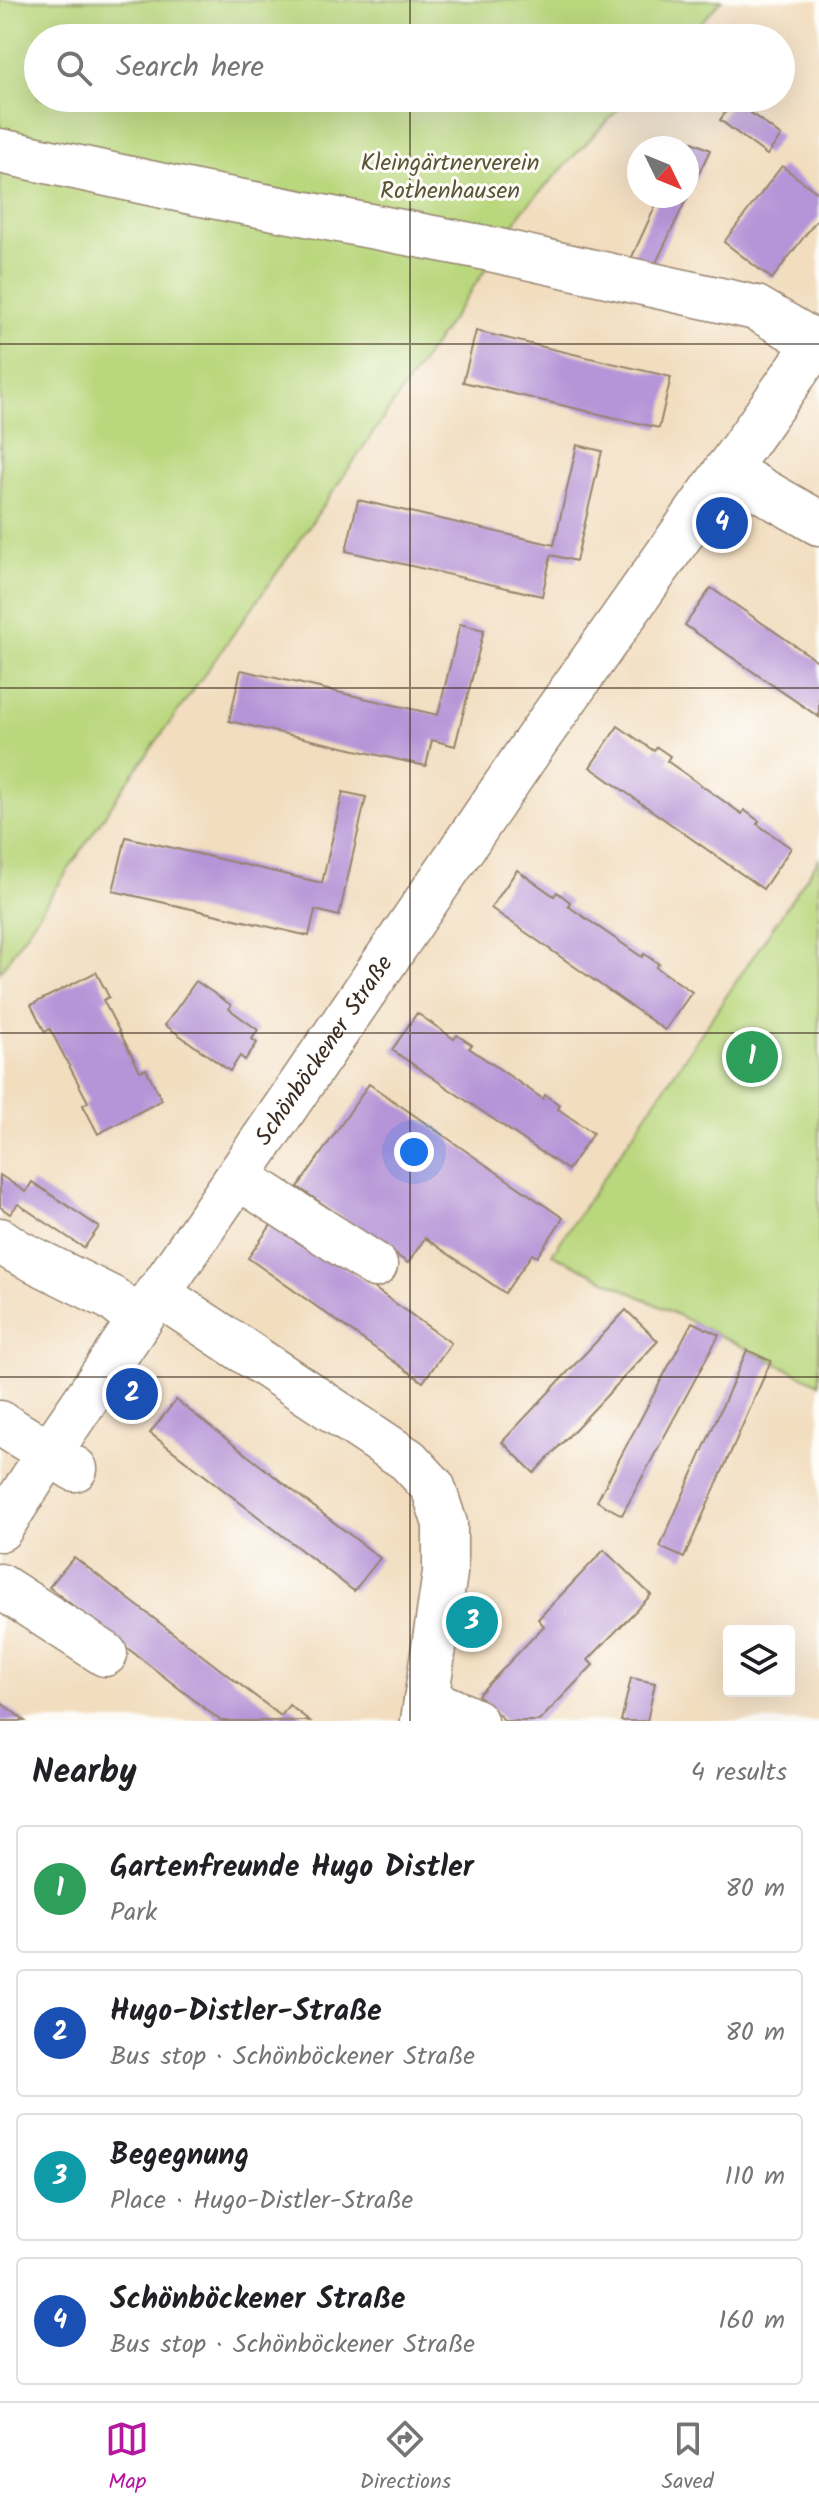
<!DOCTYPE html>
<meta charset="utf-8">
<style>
body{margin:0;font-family:Kalam,sans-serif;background:#f2f2f2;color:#202124}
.controls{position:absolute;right:24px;bottom:24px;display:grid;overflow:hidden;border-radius:8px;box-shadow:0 8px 32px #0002}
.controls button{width:72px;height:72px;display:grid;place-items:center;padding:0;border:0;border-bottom:2px solid #e0e0e0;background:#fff;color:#202124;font:40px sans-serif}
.compass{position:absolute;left:627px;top:136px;width:72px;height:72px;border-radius:50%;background:#fff;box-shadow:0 8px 32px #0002;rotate:133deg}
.you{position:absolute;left:414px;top:1152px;width:28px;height:28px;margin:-20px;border:6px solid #fff;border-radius:50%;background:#1a73e8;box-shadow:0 0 0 12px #1a73e833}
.badge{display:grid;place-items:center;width:52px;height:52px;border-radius:50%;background:#b5179e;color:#fff;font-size:26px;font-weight:700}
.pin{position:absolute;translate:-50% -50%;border:4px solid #fff;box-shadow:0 2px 8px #0006}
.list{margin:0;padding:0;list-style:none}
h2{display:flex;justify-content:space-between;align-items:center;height:104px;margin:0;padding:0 32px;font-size:34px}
h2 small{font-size:26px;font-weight:400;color:#757577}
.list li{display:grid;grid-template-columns:52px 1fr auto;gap:24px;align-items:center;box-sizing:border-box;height:128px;margin:0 16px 16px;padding:0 16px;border:2px solid #e0e0e0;border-radius:8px}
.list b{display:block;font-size:30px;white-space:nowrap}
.list p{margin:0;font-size:26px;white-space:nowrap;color:#757577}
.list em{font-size:26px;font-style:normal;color:#757577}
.icon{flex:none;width:44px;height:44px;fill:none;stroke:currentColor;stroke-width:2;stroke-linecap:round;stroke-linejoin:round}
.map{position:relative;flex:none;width:819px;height:1721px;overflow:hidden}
.search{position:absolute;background:#fff;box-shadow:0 8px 32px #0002;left:24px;right:24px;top:24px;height:88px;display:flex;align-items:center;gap:20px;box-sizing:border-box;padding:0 28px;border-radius:44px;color:#757577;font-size:30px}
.sheet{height:680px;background:#fff}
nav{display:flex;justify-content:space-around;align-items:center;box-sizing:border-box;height:112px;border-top:2px solid #e0e0e0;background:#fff;font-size:22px;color:#757577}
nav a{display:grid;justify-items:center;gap:4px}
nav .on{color:#b5179e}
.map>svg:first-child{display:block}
</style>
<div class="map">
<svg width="819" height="1721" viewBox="0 0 819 1721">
<rect width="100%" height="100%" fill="#fdfcf7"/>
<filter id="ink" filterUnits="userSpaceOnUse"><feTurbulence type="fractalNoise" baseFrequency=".0125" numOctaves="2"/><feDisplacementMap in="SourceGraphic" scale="16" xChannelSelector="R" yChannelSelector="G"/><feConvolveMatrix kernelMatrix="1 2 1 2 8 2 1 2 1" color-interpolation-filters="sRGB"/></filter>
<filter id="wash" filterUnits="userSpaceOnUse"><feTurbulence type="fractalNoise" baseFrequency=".006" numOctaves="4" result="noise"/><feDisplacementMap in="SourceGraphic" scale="32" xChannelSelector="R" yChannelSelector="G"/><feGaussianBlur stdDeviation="1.8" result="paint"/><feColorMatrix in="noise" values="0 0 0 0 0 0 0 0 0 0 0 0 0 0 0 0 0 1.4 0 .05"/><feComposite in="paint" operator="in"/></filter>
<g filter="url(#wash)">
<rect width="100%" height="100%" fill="#f2ddbf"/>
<g fill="#b9d77d" stroke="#7a804e" stroke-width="2">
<path d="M0 0H722L686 38H38V98H629L523 210 488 266 272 580 123 788 0 972Z"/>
<path d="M819 859V1384L552 1254Z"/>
</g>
<g id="blocks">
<g fill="#b694d7">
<path d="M734 100 781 136 767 155 720 120Z"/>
<path d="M688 140 710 150 653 269 631 259 660 196H687V148H684Z"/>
<path d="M782 166 819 194V217L772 279 724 242Z"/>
<path d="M476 331 671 377 659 428 463 382Z"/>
<path d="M577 445 602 451 576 561 551 555 542 596 346 551 358 500 554 545Z"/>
<path d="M711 588 819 662V717L685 625Z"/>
<path d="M460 624 484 630 455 746 432 740 426 766 229 721 241 670 438 715Z"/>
<path d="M618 726 654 751 657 747 670 756 667 761 742 814 744 810 759 821 757 824 791 848 763 889 590 767Z"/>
<path d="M343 792 366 797 339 916 315 910 309 936 113 891 126 837 322 883Z"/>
<path d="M517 870 554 896 557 892 570 902 568 906 642 957 644 954 659 964 656 967 692 992 665 1030 491 908Z"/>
<path d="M96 972 109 997 103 1000 140 1071 146 1069 162 1100 98 1134 83 1105 88 1102 50 1029 45 1032 31 1005Z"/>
<path d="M196 981 231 1005 229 1009 258 1030 252 1039 257 1043 245 1060 240 1056 230 1071 165 1025Z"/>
<path d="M417 1013 454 1039 457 1035 472 1045 469 1048 543 1099 545 1095 560 1105 558 1109 593 1133 568 1170 392 1050Z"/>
<path d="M369 1084 563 1218 537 1257 532 1254 505 1293 425 1238 408 1263 298 1187Z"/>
<path d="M0 1175 26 1192 32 1182 99 1227 84 1248 18 1204 10 1214 0 1207Z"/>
<path d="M276 1218 451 1343 423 1382 248 1258Z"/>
<path d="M626 1310 658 1341 534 1473 502 1442Z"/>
<path d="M692 1322 719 1335 622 1515 597 1501Z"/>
<path d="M747 1350 771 1361 684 1558 660 1547Z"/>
<path d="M176 1400 380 1558 354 1591 150 1433Z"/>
<path d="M604 1550 651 1595 588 1660 593 1665 539 1721H505L478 1695 544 1626 538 1619Z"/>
<path d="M74 1557 281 1716 289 1705 310 1721H221L49 1587Z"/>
<path d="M631 1678 655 1683 647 1721H621Z"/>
<path d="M0 1702 25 1721H0Z"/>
</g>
</g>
</g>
<g filter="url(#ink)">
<use href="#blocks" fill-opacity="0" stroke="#96846e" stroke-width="2"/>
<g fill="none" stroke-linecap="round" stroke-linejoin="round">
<g stroke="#96846e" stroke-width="47">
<g id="minor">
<path d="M0 151 196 193 481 247 756 308 816 343"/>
<path d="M726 470 819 523"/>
<path d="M238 1177 375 1265"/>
<path d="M0 1240 16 1251 111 1298 140 1320"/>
<path d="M157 1293 408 1460 433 1487 445 1524V1573L423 1721"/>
<path d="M0 1423 75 1469"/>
<path d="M0 1586 105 1654"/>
<path d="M426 1699 475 1721"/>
</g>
</g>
<g stroke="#96846e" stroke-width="47">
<g id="major">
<path id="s1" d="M0 1529 49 1453 535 742 819 339"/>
</g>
</g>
<use href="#minor" stroke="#fff" stroke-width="44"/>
<use href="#major" stroke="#fff" stroke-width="44"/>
</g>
</g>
<path fill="none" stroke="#3b2a1e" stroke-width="2" stroke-opacity="0.55" d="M410 0V38M410 98V1721M0 344H819M0 688H819M0 1033H819M0 1377H819"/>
<g text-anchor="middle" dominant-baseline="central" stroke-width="6" stroke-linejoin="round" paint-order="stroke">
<g font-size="24" fill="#5a5536" stroke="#fdfcf7">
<text x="450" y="163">Kleingärtnerverein<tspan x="450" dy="28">Rothenhausen</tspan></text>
</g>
<g font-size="24" fill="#3b2a1e" stroke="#fdfcf7">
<text stroke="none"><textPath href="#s1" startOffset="578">Schönböckener Straße</textPath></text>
</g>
</g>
</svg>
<div class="controls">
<button><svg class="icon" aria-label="layers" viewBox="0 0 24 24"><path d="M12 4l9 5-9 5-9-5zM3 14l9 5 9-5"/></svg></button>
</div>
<svg class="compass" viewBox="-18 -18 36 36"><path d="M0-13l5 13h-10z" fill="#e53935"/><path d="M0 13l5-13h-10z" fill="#757577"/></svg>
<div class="you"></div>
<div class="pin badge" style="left:752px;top:1057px;background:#2e9e5b">1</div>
<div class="pin badge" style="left:132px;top:1394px;background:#1a4fb4">2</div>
<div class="pin badge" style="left:472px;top:1622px;background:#0f9aa8">3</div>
<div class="pin badge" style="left:722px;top:523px;background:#1a4fb4">4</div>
<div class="search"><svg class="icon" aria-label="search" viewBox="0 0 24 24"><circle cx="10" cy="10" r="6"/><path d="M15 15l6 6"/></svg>Search here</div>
</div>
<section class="sheet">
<h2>Nearby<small>4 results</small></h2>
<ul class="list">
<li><span class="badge" style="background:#2e9e5b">1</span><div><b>Gartenfreunde Hugo Distler</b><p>Park</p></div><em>80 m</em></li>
<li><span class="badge" style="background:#1a4fb4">2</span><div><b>Hugo-Distler-Straße</b><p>Bus stop · Schönböckener Straße</p></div><em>80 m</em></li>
<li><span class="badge" style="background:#0f9aa8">3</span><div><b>Begegnung</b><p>Place · Hugo-Distler-Straße</p></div><em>110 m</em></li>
<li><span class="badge" style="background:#1a4fb4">4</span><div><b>Schönböckener Straße</b><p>Bus stop · Schönböckener Straße</p></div><em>160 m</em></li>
</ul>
</section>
<nav>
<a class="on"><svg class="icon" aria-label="map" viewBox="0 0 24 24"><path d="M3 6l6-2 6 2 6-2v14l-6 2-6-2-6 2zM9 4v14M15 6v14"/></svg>Map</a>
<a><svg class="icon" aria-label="directions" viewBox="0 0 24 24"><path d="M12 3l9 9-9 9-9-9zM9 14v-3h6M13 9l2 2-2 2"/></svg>Directions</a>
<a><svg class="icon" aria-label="saved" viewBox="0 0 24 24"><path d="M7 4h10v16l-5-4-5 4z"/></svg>Saved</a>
</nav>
